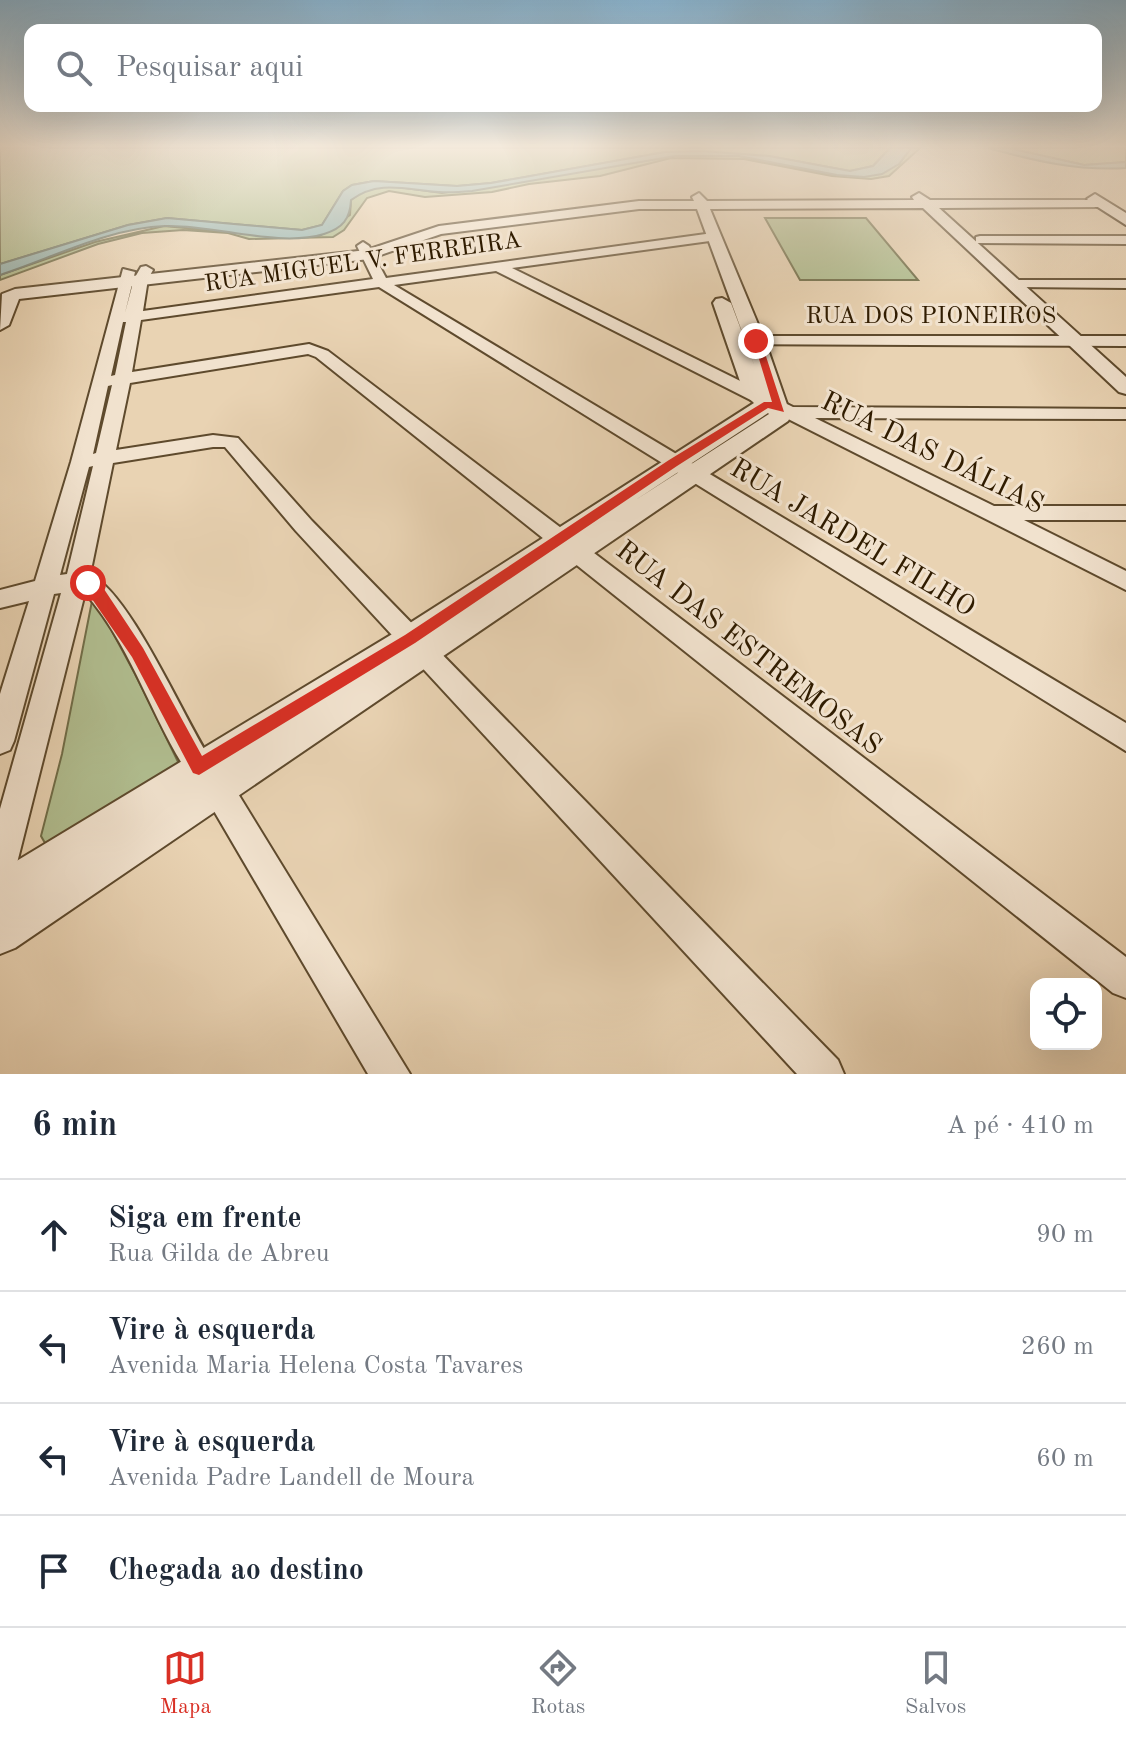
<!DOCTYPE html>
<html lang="pt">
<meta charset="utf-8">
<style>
body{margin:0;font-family:"Old Standard TT",serif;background:#f6f6f7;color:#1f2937}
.controls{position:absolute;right:24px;bottom:24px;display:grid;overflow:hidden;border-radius:16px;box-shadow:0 8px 32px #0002}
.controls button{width:72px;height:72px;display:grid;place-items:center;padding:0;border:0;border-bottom:2px solid #e0e1e3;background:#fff;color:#1f2937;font:40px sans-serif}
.stop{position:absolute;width:24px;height:24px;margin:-18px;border:6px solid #d93025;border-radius:50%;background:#fff}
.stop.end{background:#d93025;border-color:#fff;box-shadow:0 2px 8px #0008}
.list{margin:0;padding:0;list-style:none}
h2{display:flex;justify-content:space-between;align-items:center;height:104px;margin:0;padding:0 32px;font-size:34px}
h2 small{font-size:26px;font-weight:400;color:#747a83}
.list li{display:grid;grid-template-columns:52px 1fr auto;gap:24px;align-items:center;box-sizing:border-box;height:112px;padding:0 32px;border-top:2px solid #e0e1e3}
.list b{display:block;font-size:30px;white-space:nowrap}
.list p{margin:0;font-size:26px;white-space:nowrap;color:#747a83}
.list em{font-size:26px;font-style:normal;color:#747a83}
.icon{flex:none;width:44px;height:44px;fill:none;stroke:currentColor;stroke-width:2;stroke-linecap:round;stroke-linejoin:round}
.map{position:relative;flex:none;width:1126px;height:1074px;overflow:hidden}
.search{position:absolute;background:#fff;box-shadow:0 8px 32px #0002;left:24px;right:24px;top:24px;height:88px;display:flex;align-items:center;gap:20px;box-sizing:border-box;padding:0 28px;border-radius:16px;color:#747a83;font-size:30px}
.sheet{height:552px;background:#fff}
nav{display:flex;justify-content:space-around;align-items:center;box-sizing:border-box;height:112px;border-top:2px solid #e0e1e3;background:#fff;font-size:22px;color:#747a83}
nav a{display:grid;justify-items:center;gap:4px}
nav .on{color:#d93025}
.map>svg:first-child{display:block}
</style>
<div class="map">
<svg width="1126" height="1074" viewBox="0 0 1126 1074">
<rect width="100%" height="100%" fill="#e9d3b3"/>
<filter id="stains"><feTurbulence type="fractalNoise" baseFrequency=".0025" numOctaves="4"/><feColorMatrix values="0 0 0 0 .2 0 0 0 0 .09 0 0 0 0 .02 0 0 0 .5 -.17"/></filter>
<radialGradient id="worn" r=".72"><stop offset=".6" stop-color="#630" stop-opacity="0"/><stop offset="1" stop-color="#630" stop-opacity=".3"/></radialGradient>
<g fill="#b1be90" stroke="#706d48" stroke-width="2">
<path d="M0 148H890L873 166 850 171 769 156 665 152 491 183 457 186 374 181 352 185 343 191 322 225 302 230 167 218 128 225 0 264Z"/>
<path d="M911 148H920L889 176 871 179 832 176 744 159 671 158 600 176 529 184 492 192 425 197 389 191 367 198 344 230 333 237 249 239 228 233 183 230 142 233 98 244 0 280V275L95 242 164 226 292 238 321 235 350 215 351 200 365 189 390 186 442 193 675 156H739L837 175 899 164Z"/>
<path d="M1008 148H1126V162L1084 165Z"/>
<path d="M765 218H866L918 280H800Z"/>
<path d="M93 596 135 674 182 770 49 850 41 836 62 754Z"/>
</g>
<g fill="#99b7b3" stroke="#6f796b" stroke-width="2">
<path d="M890 148H911L899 164 882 174 864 177 837 175 739 156H675L472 191C461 192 450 193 439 192 407 190 379 179 351 200 350 219 343 228 324 234 277 248 214 224 165 226 109 228 52 258 0 275V264L128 225 167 218 302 230 322 225 343 191 352 185 374 181 457 186 491 183 665 152 702 151 769 156 850 171 873 166Z"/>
<path d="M988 148H1008L1084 165 1126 162V168C1077 171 1035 161 988 148Z"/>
</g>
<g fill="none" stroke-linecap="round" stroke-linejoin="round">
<g stroke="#5e4a2d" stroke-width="4">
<g id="minor">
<path d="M713 233 719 237 717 240 512 268 793 407 1126 409V419L815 418 994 506H1126V520H1024L1126 571V590L496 271 394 285 1126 723V751L379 287 141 320 132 372 309 344 328 351 1126 957V998L1113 993 316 357 308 354 130 383 116 450 213 435 238 438 312 521 838 1060 844 1074H797L296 531 225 447H213L113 463 90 575C128 590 183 716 208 755 214 764 222 771 229 779L410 1074H368L207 799C156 738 138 653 85 593L16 867 12 879 0 883V809L61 593 54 594 14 741 10 750 0 754V694L29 601 0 608V590L35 581 71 462 123 269 135 272 125 313 134 279 141 267 146 266 153 270 148 279 143 311 373 279 357 246 363 242 369 246 386 278ZM123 322H126L115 375 111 376ZM112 385 96 453 93 454 108 386ZM93 466 67 574 60 575 89 467Z"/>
<path d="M980 236H1126V244L976 243V237Z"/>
<path d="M1013 280H1126V288L1008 287 1006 284Z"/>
<path d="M736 336H1126V346L730 344V338Z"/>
</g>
</g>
<g stroke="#5e4a2d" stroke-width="4">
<path id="tertiary" d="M699 193 707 201 914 200 912 197 919 193 930 200H1104L1106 203 1099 207 939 208 1126 377V394L1119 392 923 208 710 209 765 341 791 416 788 421 15 948 0 954V871L399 630 754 403 744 393 713 303 716 299 722 298 731 303 755 367 697 209H639L441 234 369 259 19 299 9 325 0 330 2 294 15 289 367 250 439 226 639 201H694L692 197ZM768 413 769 414 634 501Z"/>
</g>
<g stroke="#301c00" stroke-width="4">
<path id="secondary" d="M1095 194 1126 213V225L1090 202 1087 199Z"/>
</g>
<use href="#minor" fill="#f1e2ce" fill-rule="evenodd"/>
<use href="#tertiary" fill="#f1e2ce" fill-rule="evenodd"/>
<use href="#secondary" fill="#f1e2ce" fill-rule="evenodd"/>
</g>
<linearGradient id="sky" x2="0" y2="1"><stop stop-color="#88b5d3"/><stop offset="0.49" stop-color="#f5ebdd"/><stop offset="1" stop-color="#f5ebdd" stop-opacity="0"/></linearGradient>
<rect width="1126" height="299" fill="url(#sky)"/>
<path fill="#d93025" d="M753 339 761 341 784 412 768 408 677 466 415 643 199 775 193 773 132 657 81 583 88 578 100 583 143 648 202 756 405 635 669 460 764 402H772Z"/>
<g text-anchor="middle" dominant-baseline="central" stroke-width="6" stroke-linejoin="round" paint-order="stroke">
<g font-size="24" fill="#301c00" stroke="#f1e2ce">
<text transform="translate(363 263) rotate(-8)">RUA MIGUEL V. FERREIRA</text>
<text x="931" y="317">RUA DOS PIONEIROS</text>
</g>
<g font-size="28" fill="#301c00" stroke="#f1e2ce">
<text transform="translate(932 454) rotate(26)">RUA DAS DÁLIAS</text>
<text transform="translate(852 539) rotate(31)">RUA JARDEL FILHO</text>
<text transform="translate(748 649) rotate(38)">RUA DAS ESTREMOSAS</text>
</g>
</g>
<rect width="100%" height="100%" filter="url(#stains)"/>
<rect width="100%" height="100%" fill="url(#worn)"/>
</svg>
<div class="controls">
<button><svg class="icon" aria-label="locate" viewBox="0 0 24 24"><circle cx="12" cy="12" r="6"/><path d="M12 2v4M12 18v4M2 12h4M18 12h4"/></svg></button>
</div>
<div class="stop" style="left:88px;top:583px"></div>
<div class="stop end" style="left:756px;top:341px"></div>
<div class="search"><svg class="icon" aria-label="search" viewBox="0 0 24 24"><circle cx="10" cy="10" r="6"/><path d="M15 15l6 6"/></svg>Pesquisar aqui</div>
</div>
<section class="sheet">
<h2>6 min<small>A pé · 410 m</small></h2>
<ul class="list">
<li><svg class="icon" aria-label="ahead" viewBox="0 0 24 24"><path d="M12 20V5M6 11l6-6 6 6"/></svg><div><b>Siga em frente</b><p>Rua Gilda de Abreu</p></div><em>90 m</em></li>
<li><svg class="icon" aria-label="left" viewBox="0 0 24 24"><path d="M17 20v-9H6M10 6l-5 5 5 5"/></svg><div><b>Vire à esquerda</b><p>Avenida Maria Helena Costa Tavares</p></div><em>260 m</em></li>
<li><svg class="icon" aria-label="left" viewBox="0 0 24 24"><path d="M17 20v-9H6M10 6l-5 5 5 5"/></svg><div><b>Vire à esquerda</b><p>Avenida Padre Landell de Moura</p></div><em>60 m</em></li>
<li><svg class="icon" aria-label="arrive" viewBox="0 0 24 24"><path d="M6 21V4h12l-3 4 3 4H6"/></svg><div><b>Chegada ao destino</b></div></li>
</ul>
</section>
<nav>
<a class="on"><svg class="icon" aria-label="map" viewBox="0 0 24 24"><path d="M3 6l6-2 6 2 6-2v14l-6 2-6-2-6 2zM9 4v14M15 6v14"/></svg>Mapa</a>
<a><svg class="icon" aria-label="directions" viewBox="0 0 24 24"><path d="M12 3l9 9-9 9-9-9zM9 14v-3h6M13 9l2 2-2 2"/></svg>Rotas</a>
<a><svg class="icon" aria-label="saved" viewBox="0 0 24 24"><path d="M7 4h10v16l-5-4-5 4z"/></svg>Salvos</a>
</nav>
